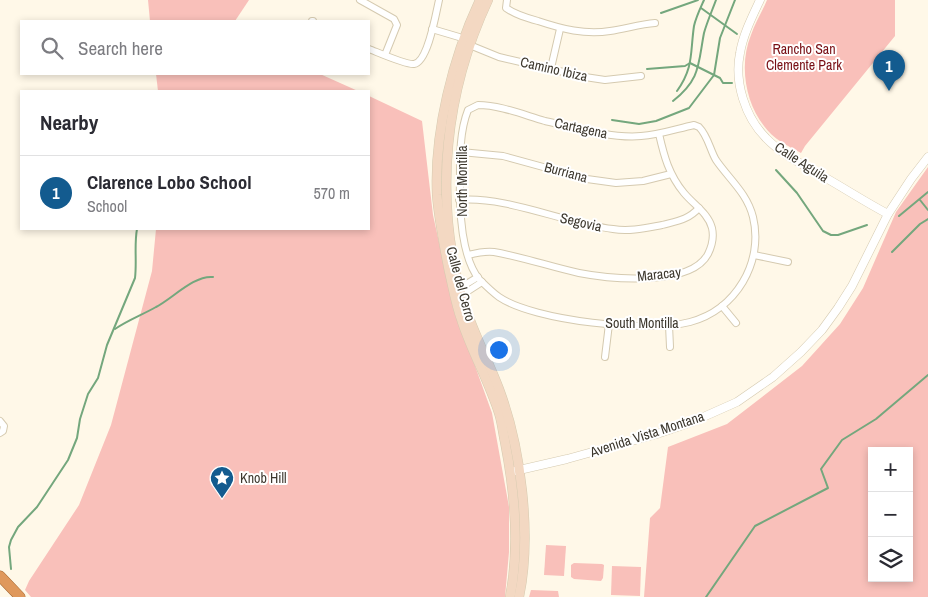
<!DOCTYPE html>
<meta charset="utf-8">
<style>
body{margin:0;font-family:"Archivo Narrow",sans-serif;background:#f2f2f3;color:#2b2b33}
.controls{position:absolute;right:15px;bottom:15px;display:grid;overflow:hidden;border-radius:0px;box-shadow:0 2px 8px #0003}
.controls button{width:45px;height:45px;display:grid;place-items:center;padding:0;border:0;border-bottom:1px solid #e1e1e2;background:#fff;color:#2b2b33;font:25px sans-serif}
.you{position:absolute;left:498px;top:349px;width:18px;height:18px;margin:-12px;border:4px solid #fff;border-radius:50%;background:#1a73e8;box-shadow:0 0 0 8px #1a73e833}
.badge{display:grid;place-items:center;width:32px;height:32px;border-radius:50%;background:#135b8f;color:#fff;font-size:16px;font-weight:700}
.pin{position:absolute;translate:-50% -41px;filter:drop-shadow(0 1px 2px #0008)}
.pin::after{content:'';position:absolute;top:26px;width:18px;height:15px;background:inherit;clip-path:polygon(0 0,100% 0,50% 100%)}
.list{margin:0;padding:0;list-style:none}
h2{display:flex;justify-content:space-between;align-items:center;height:65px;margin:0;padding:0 20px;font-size:21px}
h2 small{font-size:16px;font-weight:400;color:#7c7c81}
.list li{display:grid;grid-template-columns:32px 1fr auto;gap:15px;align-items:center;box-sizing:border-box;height:75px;padding:0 20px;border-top:1px solid #e1e1e2}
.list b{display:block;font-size:19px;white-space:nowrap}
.list p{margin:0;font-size:16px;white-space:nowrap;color:#7c7c81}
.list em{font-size:16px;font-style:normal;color:#7c7c81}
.icon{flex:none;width:28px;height:28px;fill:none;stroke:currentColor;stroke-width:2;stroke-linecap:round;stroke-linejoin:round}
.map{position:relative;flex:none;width:928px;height:597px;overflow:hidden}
.search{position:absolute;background:#fff;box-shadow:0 2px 8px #0003;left:20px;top:20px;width:350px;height:55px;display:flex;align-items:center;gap:12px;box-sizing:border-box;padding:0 18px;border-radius:0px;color:#7c7c81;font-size:19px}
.panel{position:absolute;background:#fff;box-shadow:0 2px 8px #0003;left:20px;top:90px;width:350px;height:140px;border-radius:0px}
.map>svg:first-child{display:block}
</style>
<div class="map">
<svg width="928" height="597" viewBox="0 0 928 597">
<rect width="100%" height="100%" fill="#fff8e8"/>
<g fill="#f9c0ba" fill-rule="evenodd">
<path d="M148 0H249L235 21H150Z"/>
<path d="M767 0H895V36L805 146 801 153C788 146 773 139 764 126 745 102 739 64 751 35 755 23 762 12 767 0Z"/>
<path d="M156 74H320L358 91H158Z"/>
<path d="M369 96 422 121 433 215 453 305 492 413 509 507V552L505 597H31L25 590 29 581 79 505 111 425 152 271 156 229H369Z"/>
<path d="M928 167V597H644L650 518 660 508 668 447 727 424 802 366 840 324 863 288 896 212ZM872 451H909V578H872Z"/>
<path d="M546 545 566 546 564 576 544 575Z"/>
<path d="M574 563 602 564 604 565 603 578 601 581 574 579 571 577V565Z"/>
<path d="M612 566 641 567 640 596 611 595Z"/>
<path d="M531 590 558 591 559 597H529Z"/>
</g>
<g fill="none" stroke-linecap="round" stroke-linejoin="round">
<g stroke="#74a77d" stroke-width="2">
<path d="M701 8 737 34"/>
<path d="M661 13 698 0"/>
<path d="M647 69 685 66 690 63 720 78 723 83H732"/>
<path d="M677 91C694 67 690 53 694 26 696 17 700 9 704 0"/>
<path d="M673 101C701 79 698 64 704 33 707 22 712 11 716 0"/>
<path d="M612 120 639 124 656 121 689 108 714 75 720 38 735 0"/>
<path d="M776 170 797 193 823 231 831 235H838L867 225"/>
<path d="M920 200 928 210"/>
<path d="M899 216 928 192"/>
<path d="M892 252 920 224 928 219"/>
<path d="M115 329C128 320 142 315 156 307 172 299 194 275 213 277"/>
<path d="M11 569 9 547 11 540 18 527 37 507 68 460 77 438 80 419 88 394 98 378 107 345 135 278C137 261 134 245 137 229"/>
<path d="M706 597 755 526 828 488 821 469 842 440 876 419 928 375"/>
</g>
<g stroke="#d5cab0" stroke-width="8">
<g id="minor">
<path d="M360 0 394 19 397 25 385 55"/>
<path d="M507 0 506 8C516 15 527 18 538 21 562 29 585 35 610 31 625 29 640 24 655 23"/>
<path d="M312 21H313"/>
<path d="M432 29 459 37 472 46 499 57 585 77 605 80 641 76"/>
<path d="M369 49C377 52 406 65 414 64 428 62 436 13 439 0"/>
<path d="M551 68 560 29"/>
<path d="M478 105C500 105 524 115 545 121 571 127 615 139 641 136 659 135 676 129 694 125L699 127C708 136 710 150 716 160 729 179 747 193 753 217 764 262 736 310 690 322 649 333 534 321 499 297 492 292 485 285 479 279 462 258 459 211 460 184 460 160 459 133 468 110Z"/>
<path d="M461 152 503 156 587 179 616 183 643 181 671 174"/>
<path d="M459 200C508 196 563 223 613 229 629 232 646 228 662 225 677 221 688 220 699 208"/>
<path d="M468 255C476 253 486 251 494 252 523 257 551 267 579 273 610 279 691 287 708 254 712 246 714 237 712 228 708 213 694 205 684 193 669 175 664 156 659 134"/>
<path d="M754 255 788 262"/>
<path d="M459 291 463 286 478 277"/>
<path d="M460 291 465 293 482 282"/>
<path d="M722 306 736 323"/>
<path d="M669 325 670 347"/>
<path d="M605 357 609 324"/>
<path d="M0 421 4 426 3 431 0 433"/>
</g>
</g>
<g stroke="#d5cab0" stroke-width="9">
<g id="tertiary">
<path d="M760 0C752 17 743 35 740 53 734 82 745 117 766 138 782 155 806 166 826 178 847 190 867 203 888 214"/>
<path d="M515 471 567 459 657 434 692 422 737 402 773 377 801 352 822 330 838 308 852 286 888 214 911 179 928 157"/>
</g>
</g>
<g stroke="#d5cab0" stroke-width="10">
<g id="secondary">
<path d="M480 0C453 57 434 132 437 195 439 220 444 245 449 270 453 287 456 305 462 321 472 352 489 381 499 413 502 422 503 433 505 442 515 493 520 546 510 597"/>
<path d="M488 0C445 92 434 195 461 294 470 327 487 357 499 389 521 448 532 535 519 597"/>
</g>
</g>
<g stroke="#a16631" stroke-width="11">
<path id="trunk" d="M0 576 20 597"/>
</g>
<use href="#minor" stroke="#fff" stroke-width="6"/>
<use href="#tertiary" stroke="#fff" stroke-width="8"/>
<use href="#secondary" stroke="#f3d8c2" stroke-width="9"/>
<use href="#trunk" stroke="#df985c" stroke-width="10"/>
</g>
<defs>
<g id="sight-pin" transform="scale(1.25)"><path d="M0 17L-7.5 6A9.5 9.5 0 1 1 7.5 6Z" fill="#135b8f" stroke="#fff"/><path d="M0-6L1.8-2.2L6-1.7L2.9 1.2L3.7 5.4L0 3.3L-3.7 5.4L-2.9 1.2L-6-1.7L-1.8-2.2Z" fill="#fff"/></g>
</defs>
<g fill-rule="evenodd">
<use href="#sight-pin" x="222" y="478"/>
</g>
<g text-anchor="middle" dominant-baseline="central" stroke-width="4" stroke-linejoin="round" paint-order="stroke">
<g font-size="14" fill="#780e14" stroke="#fff">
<text x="804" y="49">Rancho San<tspan x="804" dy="16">Clemente Park</tspan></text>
</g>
<g font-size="14" fill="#3d382e" stroke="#fff">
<text transform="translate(554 69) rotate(13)">Camino Ibiza</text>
<text transform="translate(581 128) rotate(12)">Cartagena</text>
<text transform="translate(802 162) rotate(33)">Calle Aguila</text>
<text transform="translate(566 172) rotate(15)">Burriana</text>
<text transform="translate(462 181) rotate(-90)">North Montilla</text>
<text transform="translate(581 222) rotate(13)">Segovia</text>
<text transform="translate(659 274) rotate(-6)">Maracay</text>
<text transform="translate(461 284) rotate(75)">Calle del Cerro</text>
<text x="642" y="323">South Montilla</text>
<text transform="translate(647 434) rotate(-18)">Avenida Vista Montana</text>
</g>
<g font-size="14" fill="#3d382e" stroke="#fff" text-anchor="start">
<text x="240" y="478">Knob Hill</text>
</g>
</g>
</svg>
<div class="controls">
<button>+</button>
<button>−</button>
<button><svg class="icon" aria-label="layers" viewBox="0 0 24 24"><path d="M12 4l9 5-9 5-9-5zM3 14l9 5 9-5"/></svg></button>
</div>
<div class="you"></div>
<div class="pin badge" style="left:889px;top:91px">1</div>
<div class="search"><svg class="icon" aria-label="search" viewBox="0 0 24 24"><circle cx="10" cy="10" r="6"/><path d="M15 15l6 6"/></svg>Search here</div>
<section class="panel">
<h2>Nearby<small></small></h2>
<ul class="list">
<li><span class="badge">1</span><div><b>Clarence Lobo School</b><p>School</p></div><em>570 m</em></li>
</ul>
</section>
</div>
